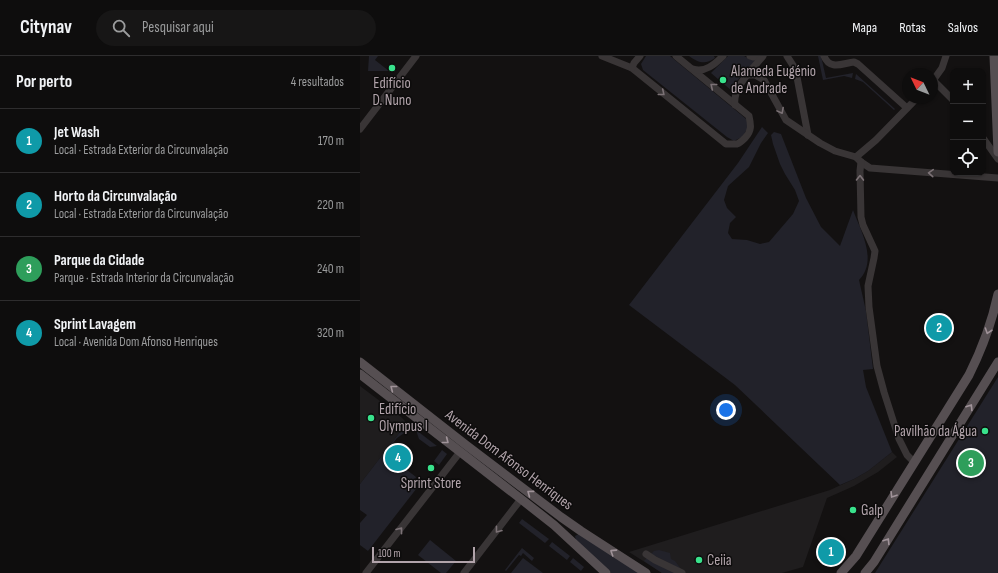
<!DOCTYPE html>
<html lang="pt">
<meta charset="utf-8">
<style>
body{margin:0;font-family:"Sofia Sans Condensed",sans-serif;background:#171616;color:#f1f3f6}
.controls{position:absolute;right:12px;top:12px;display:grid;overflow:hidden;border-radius:8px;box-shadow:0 1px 3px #0004}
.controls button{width:36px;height:36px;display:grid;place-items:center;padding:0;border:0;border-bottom:1px solid #2e2d2e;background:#0e0d0d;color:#f1f3f6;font:20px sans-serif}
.compass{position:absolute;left:542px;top:12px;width:36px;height:36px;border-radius:50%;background:#0e0d0d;box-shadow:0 1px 3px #0004;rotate:313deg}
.scale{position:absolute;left:12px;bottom:10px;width:103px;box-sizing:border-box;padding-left:4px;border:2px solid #b2a4ab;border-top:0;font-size:11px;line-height:14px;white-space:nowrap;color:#b2a4ab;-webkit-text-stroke:3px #0d0c0c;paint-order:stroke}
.you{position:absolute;left:366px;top:354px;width:14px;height:14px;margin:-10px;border:3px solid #fff;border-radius:50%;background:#1a73e8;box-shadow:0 0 0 6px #1a73e833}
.badge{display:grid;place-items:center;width:26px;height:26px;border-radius:50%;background:#39e28c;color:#fff;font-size:13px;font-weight:700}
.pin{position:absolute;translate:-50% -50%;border:2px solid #fff;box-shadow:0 1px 4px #0006}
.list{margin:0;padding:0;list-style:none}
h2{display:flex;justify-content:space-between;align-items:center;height:52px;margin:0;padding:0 16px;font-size:17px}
h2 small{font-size:13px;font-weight:400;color:#9b9c9d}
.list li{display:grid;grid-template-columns:26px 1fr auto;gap:12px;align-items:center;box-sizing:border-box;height:64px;padding:0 16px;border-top:1px solid #2e2d2e}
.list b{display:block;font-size:15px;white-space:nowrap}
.list p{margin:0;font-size:13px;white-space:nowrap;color:#9b9c9d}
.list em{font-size:13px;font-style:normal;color:#9b9c9d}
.icon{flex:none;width:22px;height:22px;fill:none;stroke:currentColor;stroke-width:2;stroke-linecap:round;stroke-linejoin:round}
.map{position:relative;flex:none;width:638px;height:517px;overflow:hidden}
header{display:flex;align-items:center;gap:24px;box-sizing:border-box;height:56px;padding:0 20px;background:#0e0d0d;border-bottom:1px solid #2e2d2e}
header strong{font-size:19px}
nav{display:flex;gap:22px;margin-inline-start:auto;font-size:14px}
.search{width:280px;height:36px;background:#171616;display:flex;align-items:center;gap:10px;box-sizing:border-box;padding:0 14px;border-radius:22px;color:#9b9c9d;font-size:15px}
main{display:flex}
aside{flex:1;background:#0e0d0d}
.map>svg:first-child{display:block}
</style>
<header>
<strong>Citynav</strong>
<div class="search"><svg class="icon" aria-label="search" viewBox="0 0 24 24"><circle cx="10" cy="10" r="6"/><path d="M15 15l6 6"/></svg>Pesquisar aqui</div>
<nav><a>Mapa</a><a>Rotas</a><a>Salvos</a></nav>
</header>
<main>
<aside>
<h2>Por perto<small>4 resultados</small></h2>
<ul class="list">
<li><span class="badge" style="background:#0f9aa8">1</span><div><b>Jet Wash</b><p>Local · Estrada Exterior da Circunvalação</p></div><em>170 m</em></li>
<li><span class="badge" style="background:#0f9aa8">2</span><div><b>Horto da Circunvalação</b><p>Local · Estrada Exterior da Circunvalação</p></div><em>220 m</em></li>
<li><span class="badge" style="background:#2e9e5b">3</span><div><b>Parque da Cidade</b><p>Parque · Estrada Interior da Circunvalação</p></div><em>240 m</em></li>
<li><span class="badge" style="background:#0f9aa8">4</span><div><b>Sprint Lavagem</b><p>Local · Avenida Dom Afonso Henriques</p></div><em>320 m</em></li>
</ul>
</aside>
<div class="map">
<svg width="638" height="517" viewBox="0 0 638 517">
<rect width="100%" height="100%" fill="#131111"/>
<g fill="#1f1d1e">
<path d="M0 330 41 361 47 367 0 428Z"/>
<path d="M532 396 537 401 518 416 494 430 467 442 443 511 422 517H302L269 496 470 434 494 423 508 415Z"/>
</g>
<g fill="#22222a">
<path d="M9 0H18L15 4 29 15H8Z"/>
<path d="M286 0H310L385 62 387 64 388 72 382 81 374 85 367 81 283 14 281 8Z"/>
<path d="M329 0H354L355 2C345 9 339 7 329 0Z"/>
<path d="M368 0H384L390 3 396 4 376 26 372 35 351 17Z"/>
<path d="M458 0H461L466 22 493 17 492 22 484 20 463 24Z"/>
<path d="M496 18 535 53 534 54 503 26 495 23Z"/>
<path d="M402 71 408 77 401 87 389 111 368 130 364 144 367 152 376 161 370 167 368 177 372 183 387 184 400 188 409 186 433 158 439 145 435 134 425 118 420 108 413 88 411 79 414 76 421 78 446 142 461 171 480 190 493 154C501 175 518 205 499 224L506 255 513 313 503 314 506 331 532 396 508 415 494 423 480 429 375 329 269 249 378 107Z"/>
<path d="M638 321V517H515Z"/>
<path d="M47 367 50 370V373L37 382 25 397 56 421 55 424 60 428 8 495 0 489V467L7 459 0 454V428Z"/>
<path d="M56 374 77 390 70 391 59 383Z"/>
<path d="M82 394 87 398 79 409 74 405Z"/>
<path d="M162 463 189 483 185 487 159 467Z"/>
<path d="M219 478 279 517H251L216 484 215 480Z"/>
<path d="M70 484 96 505 86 517H81L58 499Z"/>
<path d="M192 486 210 500 207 504 189 490Z"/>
<path d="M162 492 174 502 172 505 163 497 161 500 159 499 146 515 145 514Z"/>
<path d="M299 494 310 497 311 503 315 505 321 513 291 498 294 495Z"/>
<path d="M163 502 183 517H151Z"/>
<path d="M213 502 224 511 221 515 210 506Z"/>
<path d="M287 502 317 517H302L284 505Z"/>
</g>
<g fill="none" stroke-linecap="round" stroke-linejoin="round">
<g stroke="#393536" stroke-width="7">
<path d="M242 0 272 12 366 88C369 88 373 88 377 88 380 87 383 84 385 82 392 75 391 69 389 60L316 0"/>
<path d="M390 0 393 1 399 0"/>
<path d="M427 0 434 11 436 16 448 79"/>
<path d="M464 0C470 15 483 7 494 6L498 8 547 52"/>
<path d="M272 12 274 7 280 0"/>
<path d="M333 13C345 17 355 8 363 0"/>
<path d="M388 19H395L404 24 426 64 460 87 475 95 496 101 501 106 510 112 638 122"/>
<path d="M573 24 593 44"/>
<path d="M572 26 582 12 586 0"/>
<path d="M375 49C372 31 393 13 403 0"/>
<path d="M0 73 56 0"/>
<path d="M623 82 638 103"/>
<path d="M496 101 516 84 557 42"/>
<path d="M501 106 500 115 501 161 503 169 515 195 514 202 508 230 509 251 517 310 524 336 539 383 547 399 554 406"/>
<path d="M286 498 295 504 322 517"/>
<path d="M6 517 100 396"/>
<path d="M104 517 161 443"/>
</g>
<g stroke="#564f52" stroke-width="9">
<path d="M634 0 638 96"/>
<path d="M0 306 106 389 201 461 221 475 286 517"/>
<path d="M0 318 161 443 194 469 246 517"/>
<path d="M481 517 496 500 609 319C622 293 632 266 638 238"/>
<path d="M505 517 514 506 638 306"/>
</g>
</g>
<defs><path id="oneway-chevron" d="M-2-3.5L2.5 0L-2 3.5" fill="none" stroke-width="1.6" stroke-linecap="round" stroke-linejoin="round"/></defs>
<g stroke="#7c7276">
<use href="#oneway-chevron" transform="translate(353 30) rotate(-141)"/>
<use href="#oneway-chevron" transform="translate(302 37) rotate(39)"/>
<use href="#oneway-chevron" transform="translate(421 55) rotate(62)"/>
<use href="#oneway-chevron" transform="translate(571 117) rotate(-176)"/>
<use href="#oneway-chevron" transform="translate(500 122) rotate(-89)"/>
<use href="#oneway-chevron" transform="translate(40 474) rotate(-52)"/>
<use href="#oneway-chevron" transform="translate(138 474) rotate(128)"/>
</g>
<g stroke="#a09399">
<use href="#oneway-chevron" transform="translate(628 275) rotate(109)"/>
<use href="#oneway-chevron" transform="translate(33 332) rotate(-142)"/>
<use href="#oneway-chevron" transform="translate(610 351) rotate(-58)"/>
<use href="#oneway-chevron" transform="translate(86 385) rotate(38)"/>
<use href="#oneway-chevron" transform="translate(170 437) rotate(-143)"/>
<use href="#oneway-chevron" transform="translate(533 439) rotate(122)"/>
<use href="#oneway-chevron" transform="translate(527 485) rotate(-58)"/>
<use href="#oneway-chevron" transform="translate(253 496) rotate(-147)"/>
</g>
<g fill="#39e28c" stroke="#0d0c0c" stroke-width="1.5">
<circle cx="32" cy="12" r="4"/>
<circle cx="363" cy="24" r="4"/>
<circle cx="11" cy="362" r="4"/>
<circle cx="625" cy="375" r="4"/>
<circle cx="71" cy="412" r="4"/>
<circle cx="493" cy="454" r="4"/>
<circle cx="339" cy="504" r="4"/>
</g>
<g text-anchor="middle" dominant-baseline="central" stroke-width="3" stroke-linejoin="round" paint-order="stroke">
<g font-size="15" fill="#b2a4ab" stroke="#0d0c0c" text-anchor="start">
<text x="371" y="15">Alameda Eugénio<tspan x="371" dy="17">de Andrade</tspan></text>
<text x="32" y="27" text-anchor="middle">Edifício<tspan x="32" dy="17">D. Nuno</tspan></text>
<text x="19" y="353">Edifício<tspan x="19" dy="17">Olympus I</tspan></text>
<text x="617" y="375" text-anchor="end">Pavilhão da Água</text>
<text x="71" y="427" text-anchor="middle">Sprint Store</text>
<text x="501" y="454">Galp</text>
<text x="347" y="504">Ceiia</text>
</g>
<g font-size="15" fill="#b2a4ab" stroke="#0d0c0c">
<text transform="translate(149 404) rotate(37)">Avenida Dom Afonso Henriques</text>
</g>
</g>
</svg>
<div class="controls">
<button>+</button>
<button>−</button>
<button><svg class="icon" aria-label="locate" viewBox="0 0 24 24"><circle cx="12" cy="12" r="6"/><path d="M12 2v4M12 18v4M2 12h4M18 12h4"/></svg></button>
</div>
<svg class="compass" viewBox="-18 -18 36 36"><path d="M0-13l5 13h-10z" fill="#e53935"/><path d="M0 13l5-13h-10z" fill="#9b9c9d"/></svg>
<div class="scale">100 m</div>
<div class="you"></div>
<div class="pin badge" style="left:471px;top:496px;background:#0f9aa8">1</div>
<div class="pin badge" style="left:579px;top:272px;background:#0f9aa8">2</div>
<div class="pin badge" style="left:611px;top:407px;background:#2e9e5b">3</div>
<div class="pin badge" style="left:38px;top:402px;background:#0f9aa8">4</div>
</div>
</main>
